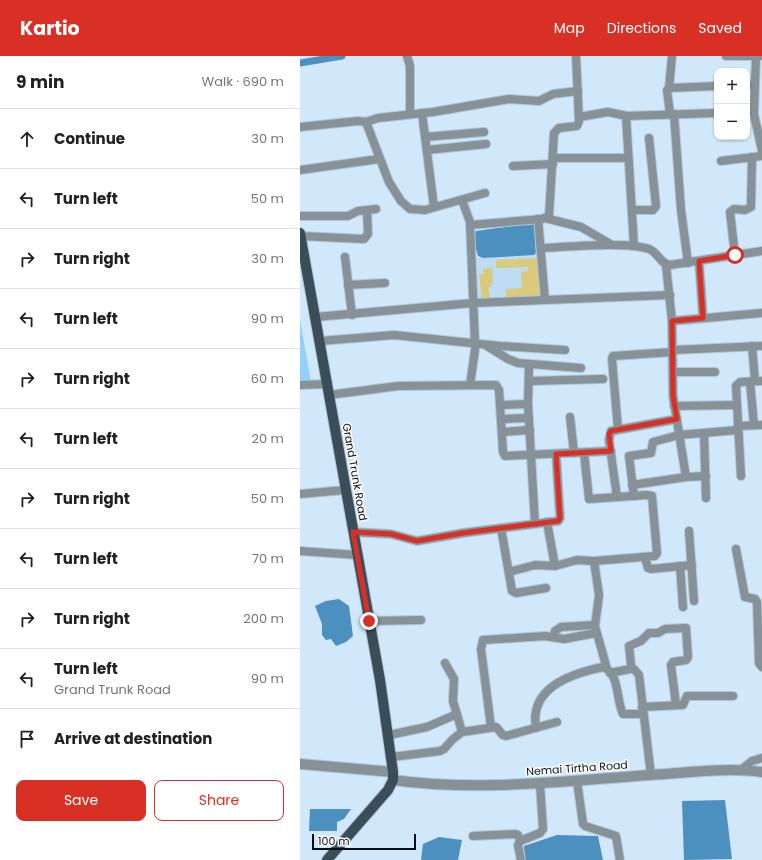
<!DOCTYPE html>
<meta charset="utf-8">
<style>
body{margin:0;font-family:Poppins,sans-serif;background:#f6f6f6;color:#202124}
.controls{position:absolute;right:12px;top:12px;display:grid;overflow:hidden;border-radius:8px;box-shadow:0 1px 3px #0004}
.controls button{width:36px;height:36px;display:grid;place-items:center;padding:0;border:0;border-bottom:1px solid #e0e0e0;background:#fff;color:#202124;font:20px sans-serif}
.scale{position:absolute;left:12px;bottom:10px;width:104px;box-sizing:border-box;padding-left:4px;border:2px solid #081016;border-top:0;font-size:11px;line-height:14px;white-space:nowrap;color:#081016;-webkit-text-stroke:3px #fff;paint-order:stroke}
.stop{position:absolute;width:12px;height:12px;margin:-9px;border:3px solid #d93025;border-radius:50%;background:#fff}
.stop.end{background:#d93025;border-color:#fff;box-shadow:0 1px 4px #0008}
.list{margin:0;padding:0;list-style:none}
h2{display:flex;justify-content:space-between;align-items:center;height:52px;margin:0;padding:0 16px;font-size:17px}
h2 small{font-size:13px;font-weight:400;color:#757577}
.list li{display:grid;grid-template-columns:26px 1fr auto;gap:12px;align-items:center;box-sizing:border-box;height:60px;padding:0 16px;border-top:1px solid #e0e0e0}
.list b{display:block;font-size:15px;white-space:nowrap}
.list p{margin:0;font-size:13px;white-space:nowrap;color:#757577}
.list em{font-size:13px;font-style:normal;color:#757577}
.actions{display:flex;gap:8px;padding:12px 16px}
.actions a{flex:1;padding:9px 0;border:1px solid #d93025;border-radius:8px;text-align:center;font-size:14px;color:#d93025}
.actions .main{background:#d93025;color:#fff}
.icon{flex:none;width:22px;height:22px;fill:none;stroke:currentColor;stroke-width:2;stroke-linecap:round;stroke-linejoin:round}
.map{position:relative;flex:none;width:462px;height:804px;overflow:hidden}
header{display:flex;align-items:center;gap:24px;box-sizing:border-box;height:56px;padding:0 20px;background:#d93025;color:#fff}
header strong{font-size:19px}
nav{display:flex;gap:22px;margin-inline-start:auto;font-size:14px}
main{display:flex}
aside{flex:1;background:#fff}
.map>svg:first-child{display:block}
</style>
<header>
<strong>Kartio</strong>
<nav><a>Map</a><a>Directions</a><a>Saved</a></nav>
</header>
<main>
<aside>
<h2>9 min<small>Walk · 690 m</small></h2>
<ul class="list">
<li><svg class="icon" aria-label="ahead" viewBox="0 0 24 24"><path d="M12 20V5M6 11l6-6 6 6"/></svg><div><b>Continue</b></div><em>30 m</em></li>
<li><svg class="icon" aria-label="left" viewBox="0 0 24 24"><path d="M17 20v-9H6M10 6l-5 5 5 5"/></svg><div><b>Turn left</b></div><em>50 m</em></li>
<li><svg class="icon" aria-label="right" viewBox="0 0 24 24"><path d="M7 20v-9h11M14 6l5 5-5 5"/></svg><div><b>Turn right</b></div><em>30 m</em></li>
<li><svg class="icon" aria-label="left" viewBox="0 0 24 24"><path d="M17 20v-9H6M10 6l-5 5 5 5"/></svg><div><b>Turn left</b></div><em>90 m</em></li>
<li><svg class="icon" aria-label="right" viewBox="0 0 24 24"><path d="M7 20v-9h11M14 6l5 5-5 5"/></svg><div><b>Turn right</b></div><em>60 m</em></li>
<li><svg class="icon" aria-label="left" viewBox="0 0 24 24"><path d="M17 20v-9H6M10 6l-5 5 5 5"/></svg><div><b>Turn left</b></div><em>20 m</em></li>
<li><svg class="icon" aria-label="right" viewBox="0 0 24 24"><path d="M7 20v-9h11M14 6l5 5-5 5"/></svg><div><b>Turn right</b></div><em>50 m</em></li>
<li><svg class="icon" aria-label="left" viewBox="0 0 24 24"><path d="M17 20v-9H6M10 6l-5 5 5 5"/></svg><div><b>Turn left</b></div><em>70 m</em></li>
<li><svg class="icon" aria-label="right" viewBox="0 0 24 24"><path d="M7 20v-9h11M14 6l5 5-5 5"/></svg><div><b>Turn right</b></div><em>200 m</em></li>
<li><svg class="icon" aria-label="left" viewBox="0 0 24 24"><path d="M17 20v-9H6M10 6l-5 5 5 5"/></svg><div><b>Turn left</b><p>Grand Trunk Road</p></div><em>90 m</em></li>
<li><svg class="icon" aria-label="arrive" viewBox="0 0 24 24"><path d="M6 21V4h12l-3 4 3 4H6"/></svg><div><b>Arrive at destination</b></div></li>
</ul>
<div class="actions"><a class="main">Save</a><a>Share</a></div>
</aside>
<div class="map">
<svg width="462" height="804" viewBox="0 0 462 804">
<rect width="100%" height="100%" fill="#d0e8fa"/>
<path fill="#bedcf4" d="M239 198 244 243 175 246 173 202Z"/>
<path fill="#92cffd" d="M0 264 11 326H0Z"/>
<g fill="#4c90c0">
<path d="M234 167 236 197 234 199 183 202 178 200 173 182 176 175Z"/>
<path d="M39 543 49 550 53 580 46 586 36 590 31 583 26 584 22 579V568L15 550 26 545Z"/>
<path d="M425 744 432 803 384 804 382 745Z"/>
<path d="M10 753H51L44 763 37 766V775H9Z"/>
<path d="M257 779 298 780 303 804H225L224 790Z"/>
<path d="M139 781 162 784 158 804H121L123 788Z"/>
</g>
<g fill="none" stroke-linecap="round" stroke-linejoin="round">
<path stroke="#4c90c0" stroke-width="7" d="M0 7 42 0"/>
</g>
<g fill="#dbca7c">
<path d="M237 202 241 241 206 242V233L222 232 221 216 228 215V211L196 212V204Z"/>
<path d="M192 212 193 227H191L192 231H188L191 244H182L179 218H183V213Z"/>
</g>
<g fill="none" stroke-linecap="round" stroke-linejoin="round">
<g stroke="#b0c5d6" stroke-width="10">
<g id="minor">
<path d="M107 0 110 10V58"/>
<path d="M426 0H460"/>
<path d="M456 0 454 58 462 95"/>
<path d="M447 29H455"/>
<path d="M369 32 372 0"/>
<path d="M122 57 134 151"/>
<path d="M370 58 367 34 369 32 417 30"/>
<path d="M374 58 381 154 388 207"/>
<path d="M326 60 334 190"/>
<path d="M279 61 308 56 327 60 417 57"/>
<path d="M66 66 78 62 133 56 209 43 239 45 253 38 278 35"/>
<path d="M0 71 58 65 66 66 89 126 101 145 110 153 125 154 185 137"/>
<path d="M125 81 184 76"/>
<path d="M127 94 186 88"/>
<path d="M253 102H328"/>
<path d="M421 105 462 100"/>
<path d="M213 110 253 108"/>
<path d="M0 114 79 103"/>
<path d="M162 144 170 166 175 287"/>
<path d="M332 154H353L356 150 349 82"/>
<path d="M0 160H48L58 155 76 153"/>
<path d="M245 162 281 171 312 189"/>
<path d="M238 163 245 244"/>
<path d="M170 169 242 163 249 160 254 77 259 72 277 70 279 65 276 0"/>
<path d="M1 180 64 183 68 178 67 154"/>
<path d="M241 192C267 191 327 185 349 193 358 196 360 208 370 209L462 195"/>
<path d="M435 199 430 156 434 153 445 154 451 151 452 101"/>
<path d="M45 201 52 259"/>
<path d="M399 205 403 262"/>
<path d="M366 209 372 265 373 340 386 421"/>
<path d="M48 229 85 227"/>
<path d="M16 261 173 247 370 239"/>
<path d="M372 265 462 257"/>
<path d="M20 285 94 279 200 290 265 294"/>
<path d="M187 290 208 303 218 307 281 312"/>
<path d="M452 290 455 325"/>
<path d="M373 294 462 290"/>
<path d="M229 309 228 348 235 468"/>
<path d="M373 316H415"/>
<path d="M229 325 303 323"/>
<path d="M450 326 454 369"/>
<path d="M0 329 28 328"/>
<path d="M170 329 176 287"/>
<path d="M29 339 98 330 196 329 199 334 203 396 205 400 311 395"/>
<path d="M200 349 228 348"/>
<path d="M374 350 437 349"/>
<path d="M270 361 274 397"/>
<path d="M201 363 229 362"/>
<path d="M438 370 462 369"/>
<path d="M318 373 312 303 313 300 373 296"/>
<path d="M202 376 230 374"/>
<path d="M404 377 406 442"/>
<path d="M441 420 436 330 440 326 462 325"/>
<path d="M332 429 386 421 406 420"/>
<path d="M0 438 45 434"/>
<path d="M334 440 329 400 351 397 353 386 379 379 438 374"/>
<path d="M317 441 309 384 311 375 377 363"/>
<path d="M247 466 255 510"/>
<path d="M201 472 212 535 216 537 246 532"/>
<path d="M389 475 394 545"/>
<path d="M53 476 91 478 117 485 163 477 258 465 260 462 256 398"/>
<path d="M436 493 445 541 455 543 457 546 459 607 462 611"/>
<path d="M0 495 57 499"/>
<path d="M345 502 348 512 351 513 392 509"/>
<path d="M294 505 299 539 295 570 307 613"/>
<path d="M380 510 383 551"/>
<path d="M209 516 235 509 255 510 277 504 294 505 355 500 357 497 352 440 347 439 289 443 284 397"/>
<path d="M69 565 121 564"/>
<path d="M254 580 255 575 261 571 295 569"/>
<path d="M145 607 154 623 153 645 162 676"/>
<path d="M330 613H334L339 619 351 719"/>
<path d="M310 617 330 613 331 609 329 590 341 585 349 577H358L365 573 386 572 388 601 386 604 373 606 371 609 376 649"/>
<path d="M342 651 383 649 387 640H433"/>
<path d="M191 671 181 593 183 584 245 580 264 583 296 577"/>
<path d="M236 672C229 632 270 618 303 611 320 617 316 645 323 658H343"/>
<path d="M89 679 127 671 157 658"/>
<path d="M92 701 140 695 144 693 152 684 162 676 196 671 203 679 206 680 257 666"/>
<path d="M442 713 452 705 462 702"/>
<path d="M277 725 283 768 285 770 316 780 320 804"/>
<path d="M173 780 216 778 218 779 220 785"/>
<path d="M221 804 218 789 220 785 240 777 243 773 240 728"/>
</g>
</g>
<g stroke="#b0c5d6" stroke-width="12">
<g id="tertiary">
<path d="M0 708 93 716"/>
<path d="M93 724C178 736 264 725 350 719 388 717 425 711 462 716"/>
</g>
</g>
<g stroke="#b0c5d6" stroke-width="12">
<path id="primary" d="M0 177 80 624 93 716V724L88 734 27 804"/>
</g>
<use href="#minor" stroke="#879198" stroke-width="8"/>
<use href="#tertiary" stroke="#879198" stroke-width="10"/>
<use href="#primary" stroke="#3c4d5a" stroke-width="10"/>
</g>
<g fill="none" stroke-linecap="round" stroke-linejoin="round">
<path stroke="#d93025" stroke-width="5" d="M69 565 53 476 91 478 117 485 163 477 258 465 260 462 256 398 311 395 309 378 311 375 377 363 373 340 372 265 403 262 399 205 435 199"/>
</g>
<g text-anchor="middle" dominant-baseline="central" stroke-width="3" stroke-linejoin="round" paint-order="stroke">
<g font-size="11" fill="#081016" stroke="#fff">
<text transform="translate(55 416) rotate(80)">Grand Trunk Road</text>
<text transform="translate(277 712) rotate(-4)">Nemai Tirtha Road</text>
</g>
</g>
</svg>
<div class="controls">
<button>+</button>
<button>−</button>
</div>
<div class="scale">100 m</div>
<div class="stop" style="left:435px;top:199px"></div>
<div class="stop end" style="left:69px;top:565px"></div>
</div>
</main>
